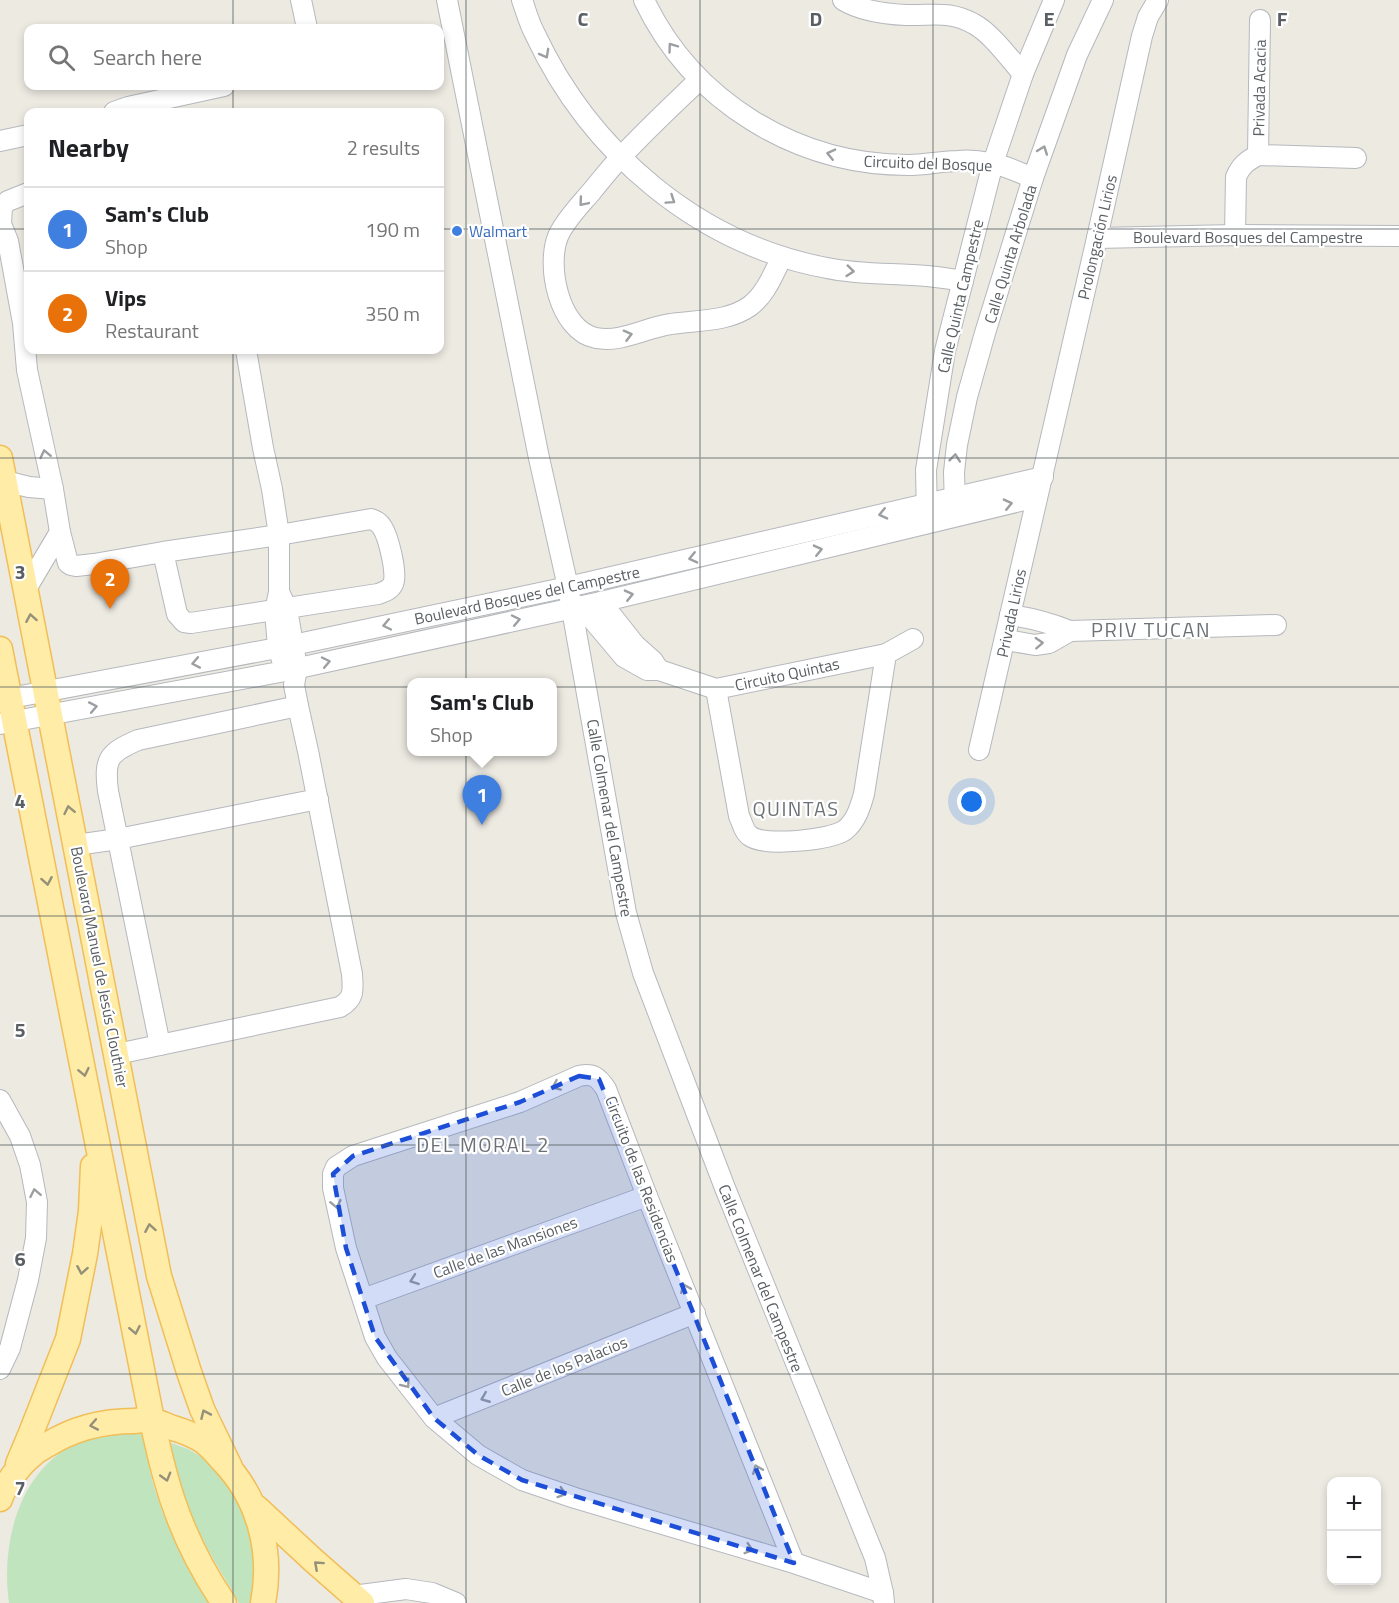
<!DOCTYPE html>
<meta charset="utf-8">
<style>
body{margin:0;font-family:"Titillium Web",sans-serif;background:#f6f6f6;color:#202124}
.controls{position:absolute;right:18px;bottom:18px;display:grid;overflow:hidden;border-radius:12px;box-shadow:0 3px 9px #0003}
.controls button{width:54px;height:54px;display:grid;place-items:center;padding:0;border:0;border-bottom:2px solid #e0e0e0;background:#fff;color:#202124;font:30px sans-serif}
.you{position:absolute;left:972px;top:802px;width:21px;height:21px;margin:-15px;border:4px solid #fff;border-radius:50%;background:#1a73e8;box-shadow:0 0 0 9px #1a73e833}
.badge{display:grid;place-items:center;width:39px;height:39px;border-radius:50%;background:#db2777;color:#fff;font-size:20px;font-weight:700}
.pin{position:absolute;translate:-50% -50px;filter:drop-shadow(0 2px 3px #0008)}
.pin::after{content:'';position:absolute;top:32px;width:21px;height:18px;background:inherit;clip-path:polygon(0 0,100% 0,50% 100%)}
.popup{position:absolute;left:407px;top:678px;width:150px;height:78px;box-sizing:border-box;display:grid;place-content:center;border-radius:12px;background:#fff;filter:drop-shadow(0 2px 4px #0005);font-size:20px;white-space:nowrap;color:#757577}
.popup b{font-size:22px;color:#202124}
.popup::after{content:'';position:absolute;left:50%;top:100%;margin-left:-12px;border:12px solid transparent;border-top-color:#fff}
.list{margin:0;padding:0;list-style:none}
h2{display:flex;justify-content:space-between;align-items:center;height:78px;margin:0;padding:0 24px;font-size:26px}
h2 small{font-size:20px;font-weight:400;color:#757577}
.list li{display:grid;grid-template-columns:39px 1fr auto;gap:18px;align-items:center;box-sizing:border-box;height:84px;padding:0 24px;border-top:2px solid #e0e0e0}
.list b{display:block;font-size:22px;white-space:nowrap}
.list p{margin:0;font-size:20px;white-space:nowrap;color:#757577}
.list em{font-size:20px;font-style:normal;color:#757577}
.icon{flex:none;width:33px;height:33px;fill:none;stroke:currentColor;stroke-width:2;stroke-linecap:round;stroke-linejoin:round}
.map{position:relative;flex:none;width:1399px;height:1603px;overflow:hidden}
.search{position:absolute;background:#fff;box-shadow:0 3px 9px #0003;left:24px;top:24px;width:420px;height:66px;display:flex;align-items:center;gap:15px;box-sizing:border-box;padding:0 21px;border-radius:12px;color:#757577;font-size:22px}
.panel{position:absolute;background:#fff;box-shadow:0 3px 9px #0003;left:24px;top:108px;width:420px;height:246px;border-radius:12px}
.map>svg:first-child{display:block}
</style>
<div class="map">
<svg width="1399" height="1603" viewBox="0 0 1399 1603">
<rect width="100%" height="100%" fill="#edeae2"/>
<g fill="#c0e5be">
<path d="M120 1432 144 1434C147 1448 148 1462 151 1476 163 1521 184 1564 210 1603H9C0 1540 21 1464 84 1440 95 1436 108 1434 120 1432Z"/>
<path d="M171 1443 188 1449 202 1457 228 1481 253 1526 255 1581 250 1603H239C232 1589 223 1576 215 1562 196 1529 175 1481 171 1443Z"/>
</g>
<g fill="none" stroke-linecap="round" stroke-linejoin="round">
<g stroke="#b5b8bd" stroke-width="22">
<g id="minor">
<path d="M301 0 307 28"/>
<path d="M447 0 539 458 568 587 626 913 643 973 725 1188 875 1558 883 1593 884 1603"/>
<path d="M522 0C526 11 529 23 535 34 590 152 698 244 827 268 860 275 893 273 927 276 939 277 951 279 963 281"/>
<path d="M644 0C692 101 796 165 908 165 925 165 942 161 958 161 969 160 980 161 990 163 1005 165 1020 173 1033 178"/>
<path d="M843 0C861 11 885 14 906 15 933 16 949 10 974 24 991 33 1010 59 1023 74"/>
<path d="M699 80C673 105 646 130 622 156 611 167 602 179 592 191 581 204 567 218 559 234 545 264 559 331 596 338 622 343 647 327 671 324 697 320 728 322 750 306 766 294 773 274 782 257"/>
<path d="M114 112 128 107 224 86"/>
<path d="M0 141 28 135"/>
<path d="M1258 155 1260 20"/>
<path d="M28 193 8 201 2 206 1 224 8 241 23 323 27 370 53 489 60 532 68 563 71 565 76 566 94 564 163 552 279 535 371 519C376 521 379 522 382 527 388 536 398 574 393 584 390 590 384 592 378 594L191 623 184 622 177 614 163 552"/>
<path d="M1235 235 1236 177C1241 165 1247 161 1258 155L1356 158"/>
<path d="M1097 238 1235 235 1399 236"/>
<path d="M246 350 263 448 272 489 279 535V592L275 611 278 647 282 660"/>
<path d="M5 481 29 487 53 489"/>
<path d="M955 508 954 472 957 445 967 397 985 333 1033 178 1077 55 1103 0"/>
<path d="M927 516 926 470 945 351 993 163 1023 74 1054 0"/>
<path d="M26 589 60 532"/>
<path d="M601 602 635 645 653 661 659 670"/>
<path d="M581 606 624 657 647 670H659L716 689 886 654 913 639"/>
<path d="M1010 615C1031 618 1050 623 1070 631L1276 625"/>
<path d="M1006 640 1035 645 1049 643 1070 631"/>
<path d="M716 689 739 816C742 822 744 832 750 836 764 847 831 840 845 830 856 821 860 808 864 794L886 654"/>
<path d="M0 700 293 645 568 587 1043 477"/>
<path d="M0 724 285 671 601 602 1037 497"/>
<path d="M979 750 1097 238 1142 36 1148 17 1158 0"/>
<path d="M76 845 118 839 318 799"/>
<path d="M160 1045 108 791C104 759 108 753 138 740L298 706"/>
<path d="M117 1054 340 1007C355 998 353 990 352 974L308 751 298 706 294 685 297 668 287 609 279 592"/>
<path d="M0 1100 20 1136 30 1165 37 1202 36 1238 28 1280 10 1348 0 1369"/>
<path d="M363 1299 647 1196"/>
<path d="M434 1418 695 1313"/>
<path d="M794 1563 647 1196 606 1089C598 1077 593 1073 579 1076L520 1102 353 1156 336 1167 333 1174V1188L346 1248 375 1337 387 1358 434 1418 478 1455 522 1480 575 1498 794 1563 883 1593"/>
<path d="M353 1596 406 1589 432 1593 456 1603"/>
</g>
</g>
<g stroke="#f1be58" stroke-width="27">
<g id="major">
<path d="M0 458 159 1276 189 1372 202 1409 230 1467"/>
<path d="M0 649 152 1420C156 1439 160 1457 165 1475 177 1520 198 1565 224 1603"/>
<path d="M18 1464 31 1433 68 1339 85 1254 91 1211 93 1166"/>
<path d="M0 1499C4 1486 21 1463 32 1455 36 1451 42 1448 47 1445 74 1428 103 1421 134 1421 139 1421 146 1419 152 1420 159 1422 167 1426 173 1428 183 1431 194 1435 203 1441 210 1446 216 1453 222 1460 259 1498 273 1551 263 1603"/>
<path d="M257 1508 313 1560 362 1603"/>
</g>
</g>
<use href="#minor" stroke="#fff" stroke-width="20"/>
<use href="#major" stroke="#ffeca6" stroke-width="24"/>
</g>
<defs><path id="oneway-chevron" d="M-2-3.5L2.5 0L-2 3.5" fill="none" stroke-width="1.6" stroke-linecap="round" stroke-linejoin="round" transform="scale(1.5)"/></defs>
<g stroke="#9c9fa1">
<use href="#oneway-chevron" transform="translate(672 47) rotate(-126)"/>
<use href="#oneway-chevron" transform="translate(545 54) rotate(61)"/>
<use href="#oneway-chevron" transform="translate(1043 150) rotate(-70)"/>
<use href="#oneway-chevron" transform="translate(831 154) rotate(-167)"/>
<use href="#oneway-chevron" transform="translate(671 200) rotate(34)"/>
<use href="#oneway-chevron" transform="translate(583 202) rotate(130)"/>
<use href="#oneway-chevron" transform="translate(850 271) rotate(6)"/>
<use href="#oneway-chevron" transform="translate(628 335) rotate(-15)"/>
<use href="#oneway-chevron" transform="translate(45 454) rotate(-102)"/>
<use href="#oneway-chevron" transform="translate(955 458) rotate(-84)"/>
<use href="#oneway-chevron" transform="translate(1008 504) rotate(-13)"/>
<use href="#oneway-chevron" transform="translate(883 514) rotate(167)"/>
<use href="#oneway-chevron" transform="translate(818 550) rotate(-13)"/>
<use href="#oneway-chevron" transform="translate(693 558) rotate(167)"/>
<use href="#oneway-chevron" transform="translate(629 595) rotate(-13)"/>
<use href="#oneway-chevron" transform="translate(516 620) rotate(-12)"/>
<use href="#oneway-chevron" transform="translate(387 625) rotate(168)"/>
<use href="#oneway-chevron" transform="translate(1039 643) rotate(-3)"/>
<use href="#oneway-chevron" transform="translate(326 662) rotate(-12)"/>
<use href="#oneway-chevron" transform="translate(196 663) rotate(169)"/>
<use href="#oneway-chevron" transform="translate(93 707) rotate(-11)"/>
<use href="#oneway-chevron" transform="translate(556 1086) rotate(156)"/>
<use href="#oneway-chevron" transform="translate(35 1193) rotate(-101)"/>
<use href="#oneway-chevron" transform="translate(336 1204) rotate(78)"/>
<use href="#oneway-chevron" transform="translate(414 1280) rotate(160)"/>
<use href="#oneway-chevron" transform="translate(685 1288) rotate(-112)"/>
<use href="#oneway-chevron" transform="translate(406 1384) rotate(52)"/>
<use href="#oneway-chevron" transform="translate(485 1398) rotate(158)"/>
<use href="#oneway-chevron" transform="translate(757 1469) rotate(-112)"/>
<use href="#oneway-chevron" transform="translate(562 1493) rotate(18)"/>
<use href="#oneway-chevron" transform="translate(749 1549) rotate(17)"/>
</g>
<g stroke="#94907a">
<use href="#oneway-chevron" transform="translate(31 618) rotate(-100)"/>
<use href="#oneway-chevron" transform="translate(69 810) rotate(-102)"/>
<use href="#oneway-chevron" transform="translate(47 881) rotate(80)"/>
<use href="#oneway-chevron" transform="translate(84 1072) rotate(78)"/>
<use href="#oneway-chevron" transform="translate(150 1228) rotate(-100)"/>
<use href="#oneway-chevron" transform="translate(82 1270) rotate(100)"/>
<use href="#oneway-chevron" transform="translate(135 1330) rotate(79)"/>
<use href="#oneway-chevron" transform="translate(205 1414) rotate(-114)"/>
<use href="#oneway-chevron" transform="translate(94 1425) rotate(169)"/>
<use href="#oneway-chevron" transform="translate(166 1477) rotate(74)"/>
<use href="#oneway-chevron" transform="translate(318 1565) rotate(-138)"/>
</g>
<path fill="#1d4ed8" fill-opacity="0.2" stroke="#1d4ed8" stroke-width="4.5" stroke-dasharray="12 8" stroke-linejoin="round" d="M579 1076 599 1079 794 1563 522 1480 478 1455 434 1418 375 1337 346 1248 333 1174 353 1156 520 1102Z"/>
<path fill="none" stroke="#5a5f63" stroke-width="1.5" stroke-opacity="0.55" d="M233 0V28M466 0V1603M700 0V1603M933 0V1603M1166 0V1603M233 86V112M0 229H28M440 229H1399M233 350V1603M0 458H1399M0 687H1399M0 916H1399M0 1145H1399M0 1374H1399"/>
<circle fill="#3f7fe0" stroke="#fff" stroke-width="2" cx="457" cy="231" r="6"/>
<g text-anchor="middle" dominant-baseline="central" stroke-width="4.5" stroke-linejoin="round" paint-order="stroke">
<g font-size="16" fill="#5a5f63" stroke="#fff">
<text transform="translate(1259 88) rotate(-89)">Privada Acacia</text>
<text transform="translate(928 163) rotate(2)">Circuito del Bosque</text>
<text transform="translate(1097 237) rotate(-77)">Prolongación Lirios</text>
<text x="1248" y="237">Boulevard Bosques del Campestre</text>
<text transform="translate(1010 254) rotate(-73)">Calle Quinta Arbolada</text>
<text transform="translate(960 296) rotate(-77)">Calle Quinta Campestre</text>
<text transform="translate(527 595) rotate(-12)">Boulevard Bosques del Campestre</text>
<text transform="translate(1011 613) rotate(-78)">Privada Lirios</text>
<text transform="translate(787 674) rotate(-12)">Circuito Quintas</text>
<text transform="translate(610 818) rotate(80)">Calle Colmenar del Campestre</text>
<text transform="translate(100 967) rotate(79)">Boulevard Manuel de Jesús Clouthier</text>
<text transform="translate(642 1179) rotate(69)">Circuito de las Residencias</text>
<text transform="translate(505 1247) rotate(-20)">Calle de las Mansiones</text>
<text transform="translate(761 1278) rotate(68)">Calle Colmenar del Campestre</text>
<text transform="translate(564 1366) rotate(-22)">Calle de los Palacios</text>
</g>
<g font-size="16" fill="#366cbe" stroke="#fff" text-anchor="start">
<text x="469" y="231">Walmart</text>
</g>
<g font-size="20" letter-spacing="1.5" fill="#6b7175" stroke="#fff">
<text x="1151" y="629">PRIV TUCAN</text>
<text x="796" y="808">QUINTAS</text>
<text x="483" y="1144">DEL MORAL 2</text>
</g>
</g>
<g font-size="20" text-anchor="middle" font-weight="bold" fill="#5a5f63" stroke="#fff" stroke-width="4.5" stroke-linejoin="round" paint-order="stroke">
<text x="583" y="26">C</text>
<text x="816" y="26">D</text>
<text x="1049" y="26">E</text>
<text x="1282" y="26">F</text>
<text x="20" y="579">3</text>
<text x="20" y="808">4</text>
<text x="20" y="1037">5</text>
<text x="20" y="1266">6</text>
<text x="20" y="1495">7</text>
</g>
</svg>
<div class="controls">
<button>+</button>
<button>−</button>
</div>
<div class="you"></div>
<div class="pin badge" style="left:482px;top:825px;background:#3f7fe0">1</div>
<div class="popup"><b>Sam's Club</b>Shop</div>
<div class="pin badge" style="left:110px;top:609px;background:#e8710a">2</div>
<div class="search"><svg class="icon" aria-label="search" viewBox="0 0 24 24"><circle cx="10" cy="10" r="6"/><path d="M15 15l6 6"/></svg>Search here</div>
<section class="panel">
<h2>Nearby<small>2 results</small></h2>
<ul class="list">
<li><span class="badge" style="background:#3f7fe0">1</span><div><b>Sam's Club</b><p>Shop</p></div><em>190 m</em></li>
<li><span class="badge" style="background:#e8710a">2</span><div><b>Vips</b><p>Restaurant</p></div><em>350 m</em></li>
</ul>
</section>
</div>
